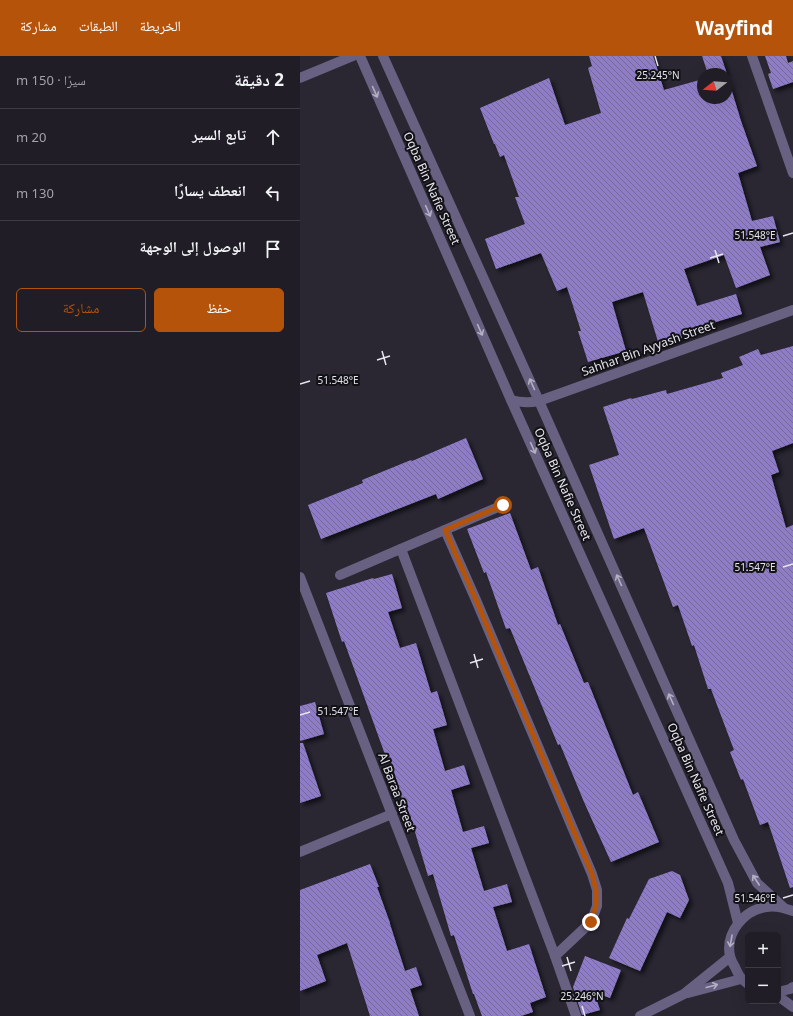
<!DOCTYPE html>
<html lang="ar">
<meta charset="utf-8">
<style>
body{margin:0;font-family:"Noto Sans","Noto Naskh Arabic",sans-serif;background:#2d2a32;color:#f1f3f6;direction:rtl}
.controls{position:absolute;right:12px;bottom:12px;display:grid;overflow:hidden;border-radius:6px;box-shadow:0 4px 16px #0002}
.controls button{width:36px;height:36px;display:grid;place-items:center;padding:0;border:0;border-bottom:1px solid #3d3b43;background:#201d26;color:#f1f3f6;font:20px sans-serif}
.compass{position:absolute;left:397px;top:12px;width:36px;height:36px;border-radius:50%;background:#201d26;box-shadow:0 4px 16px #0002;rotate:253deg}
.stop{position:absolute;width:12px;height:12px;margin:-9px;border:3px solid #b45309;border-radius:50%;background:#fff}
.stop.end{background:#b45309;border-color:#fff;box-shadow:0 1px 4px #0008}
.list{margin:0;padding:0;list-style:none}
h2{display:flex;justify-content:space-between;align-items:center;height:52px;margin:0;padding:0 16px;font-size:17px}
h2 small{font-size:13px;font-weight:400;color:#a2a2a7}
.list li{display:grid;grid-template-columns:26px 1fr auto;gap:12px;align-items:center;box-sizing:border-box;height:56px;padding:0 16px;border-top:1px solid #3d3b43}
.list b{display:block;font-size:15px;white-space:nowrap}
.list em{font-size:13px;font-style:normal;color:#a2a2a7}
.actions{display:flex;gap:8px;padding:12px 16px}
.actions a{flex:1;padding:9px 0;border:1px solid #b45309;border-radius:6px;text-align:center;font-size:14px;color:#b45309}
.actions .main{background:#b45309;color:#fff}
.icon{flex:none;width:22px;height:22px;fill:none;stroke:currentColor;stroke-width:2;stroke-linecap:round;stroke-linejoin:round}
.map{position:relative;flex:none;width:493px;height:960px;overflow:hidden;direction:ltr}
header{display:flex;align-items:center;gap:24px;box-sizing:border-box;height:56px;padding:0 20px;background:#b45309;color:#fff}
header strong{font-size:19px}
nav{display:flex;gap:22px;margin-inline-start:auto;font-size:14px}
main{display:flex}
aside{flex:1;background:#201d26}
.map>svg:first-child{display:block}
</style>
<header>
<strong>Wayfind</strong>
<nav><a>الخريطة</a><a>الطبقات</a><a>مشاركة</a></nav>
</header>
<main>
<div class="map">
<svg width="493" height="960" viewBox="0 0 493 960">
<defs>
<pattern id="building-back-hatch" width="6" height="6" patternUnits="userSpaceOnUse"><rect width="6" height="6" fill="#8f7cc9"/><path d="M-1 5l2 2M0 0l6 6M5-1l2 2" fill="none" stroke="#75689c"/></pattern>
<filter id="shadow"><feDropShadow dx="3.5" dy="3.5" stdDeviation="2" flood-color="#0009"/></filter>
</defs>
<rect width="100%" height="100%" fill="#2a2733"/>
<g fill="url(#building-back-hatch)" filter="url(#shadow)">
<path d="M289 0H353L364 34 403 23V42H427V19L441 65 457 110 438 117 452 165 473 160 480 186 460 191 470 219 436 232 424 199 384 213 397 250 436 238 442 258 403 270 404 272 381 279 382 282 359 289 343 236 312 246 326 295 288 306 278 275H281L267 231 257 235 241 197 196 213 185 183 225 168 215 141H219L204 99 200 101 195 88H194L180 52 249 22 265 69 301 57 288 12 292 10Z"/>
<path d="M402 0H421L427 18H408Z"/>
<path d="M465 0H486L488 7 493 5V26L473 33 468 18 471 17Z"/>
<path d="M493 290V387L472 395 479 416 471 419 486 472 493 469V831L490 832 468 766 460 769 443 723 441 724 430 696 434 694 411 633H408L394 589 392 590 378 549 373 551 344 472 314 483 289 409 319 399 303 351 331 342 332 343 366 334 367 338 423 322 421 317 443 309 439 301 458 293 461 299Z"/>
<path d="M166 382 183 423 138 443 136 438 21 483 8 449 63 427 62 424 111 404 112 405Z"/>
<path d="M210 457 231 514 238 511 258 569 260 568 284 627 288 626 333 739 338 736 359 786 311 806 284 746 260 688 258 689 210 572 206 573 186 516 184 517 167 473Z"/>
<path d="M92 518 102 552 88 556 100 592 116 587 131 637 137 635 147 669 133 673 145 715 164 709 170 728 151 734 163 776 184 770 189 787 171 792 184 835 207 828 212 846 193 851 207 895 229 888 246 941 230 947 233 956 221 960H182L174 938H173L154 879 151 880 133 818 128 820 110 759 107 760 90 702 87 704 44 585 42 586 26 537 73 522 74 523Z"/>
<path d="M15 646 24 678 0 685V650Z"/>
<path d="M0 687H3L21 740 0 747Z"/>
<path d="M70 808 79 831H77L90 867V868L105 915 116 911 122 929 110 933 119 960H70L47 887 17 899 26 925 0 935V834Z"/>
<path d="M372 815 380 819 389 844 380 862 367 856 340 915 309 902 327 862 329 863 349 823Z"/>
<path d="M285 900 321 914 310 942 294 936 300 954 282 959 273 931Z"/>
</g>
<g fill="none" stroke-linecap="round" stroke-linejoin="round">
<g stroke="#686182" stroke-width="10">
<path d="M452 0 493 117"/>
<path d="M0 22 53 0"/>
<path d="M211 344C221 347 229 347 239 345L493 254"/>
<path d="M101 493 255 900 291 866 297 850V834L292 818 176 544 145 474"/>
<path d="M40 519 203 449"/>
<path d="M0 521 170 960"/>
<path d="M0 796 92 758"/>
<path d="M255 900 276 960"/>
<path d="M388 937 441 923"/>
<path d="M340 960 384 938 430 901"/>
</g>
<g stroke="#686182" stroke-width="10">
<path d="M60 0 211 344 428 827 438 867"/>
<path d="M83 0 239 345 434 784 457 827 483 851"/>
<path d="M448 928C440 922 439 920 435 911 433 908 431 904 430 900 425 877 444 854 466 851 475 849 485 852 493 855"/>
<path d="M478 936 490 933 493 931"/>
<path d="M478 940 493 951"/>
</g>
</g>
<defs><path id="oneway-shaft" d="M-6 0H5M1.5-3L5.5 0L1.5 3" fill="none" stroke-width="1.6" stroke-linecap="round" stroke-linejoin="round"/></defs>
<g stroke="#b4b0c2">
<use href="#oneway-shaft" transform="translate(75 36) rotate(66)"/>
<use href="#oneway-shaft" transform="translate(128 155) rotate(66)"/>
<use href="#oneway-shaft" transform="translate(180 274) rotate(66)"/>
<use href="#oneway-shaft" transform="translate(232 328) rotate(-114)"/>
<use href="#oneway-shaft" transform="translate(233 392) rotate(66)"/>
<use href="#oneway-shaft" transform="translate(319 524) rotate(-114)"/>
<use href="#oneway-shaft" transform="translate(371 643) rotate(-114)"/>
<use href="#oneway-shaft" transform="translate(456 824) rotate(-123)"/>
<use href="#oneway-shaft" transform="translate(431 885) rotate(100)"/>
<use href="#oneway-shaft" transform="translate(412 930) rotate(-15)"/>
</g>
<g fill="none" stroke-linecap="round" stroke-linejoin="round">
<path stroke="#b45309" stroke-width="5" d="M203 449 145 474 176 544 292 818 296 834V850L291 866"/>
</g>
<path fill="none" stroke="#e6e4ec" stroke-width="1.5" d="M355 0 358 10M483 180 493 177M415 194 419 207M410 202 423 198M82 295 86 309M77 304 90 300M0 328 10 325M483 511 493 508M174 598 178 612M170 607 183 603M0 659 10 656M483 842 493 839M267 901 271 915M262 910 275 906M282 950 285 960"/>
<g text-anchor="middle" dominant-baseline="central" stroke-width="4" stroke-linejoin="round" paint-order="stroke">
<g font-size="12" fill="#e6e4ec" stroke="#121116">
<text transform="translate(132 132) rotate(66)">Oqba Bin Nafie Street</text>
<text transform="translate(348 292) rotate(-20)">Sahhar Bin Ayyash Street</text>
<text transform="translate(263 428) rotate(66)">Oqba Bin Nafie Street</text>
<text transform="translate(396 723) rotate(66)">Oqba Bin Nafie Street</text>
<text transform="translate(97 736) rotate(69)">Al Baraa Street</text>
</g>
</g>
<g font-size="10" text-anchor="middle" fill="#e6e4ec" stroke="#121116" stroke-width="4" stroke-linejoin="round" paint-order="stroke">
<text x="358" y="23">25.245°N</text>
<text x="455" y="183">51.548°E</text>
<text x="38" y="328">51.548°E</text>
<text x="455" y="515">51.547°E</text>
<text x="38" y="659">51.547°E</text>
<text x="455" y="846">51.546°E</text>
<text x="282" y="944">25.246°N</text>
</g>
</svg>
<div class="controls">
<button>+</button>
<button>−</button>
</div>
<svg class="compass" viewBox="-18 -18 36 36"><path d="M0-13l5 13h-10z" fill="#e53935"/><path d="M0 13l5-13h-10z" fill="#a2a2a7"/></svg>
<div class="stop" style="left:203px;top:449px"></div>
<div class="stop end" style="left:291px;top:866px"></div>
</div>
<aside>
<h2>2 دقيقة<small>سيرًا · 150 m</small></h2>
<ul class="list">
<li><svg class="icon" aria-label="ahead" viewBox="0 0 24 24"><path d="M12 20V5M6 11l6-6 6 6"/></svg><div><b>تابع السير</b></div><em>20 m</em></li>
<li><svg class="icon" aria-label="left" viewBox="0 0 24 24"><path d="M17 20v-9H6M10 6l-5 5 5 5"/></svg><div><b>انعطف يسارًا</b></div><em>130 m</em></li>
<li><svg class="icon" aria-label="arrive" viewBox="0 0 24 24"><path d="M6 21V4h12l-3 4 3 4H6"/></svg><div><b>الوصول إلى الوجهة</b></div></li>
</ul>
<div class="actions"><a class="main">حفظ</a><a>مشاركة</a></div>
</aside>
</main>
